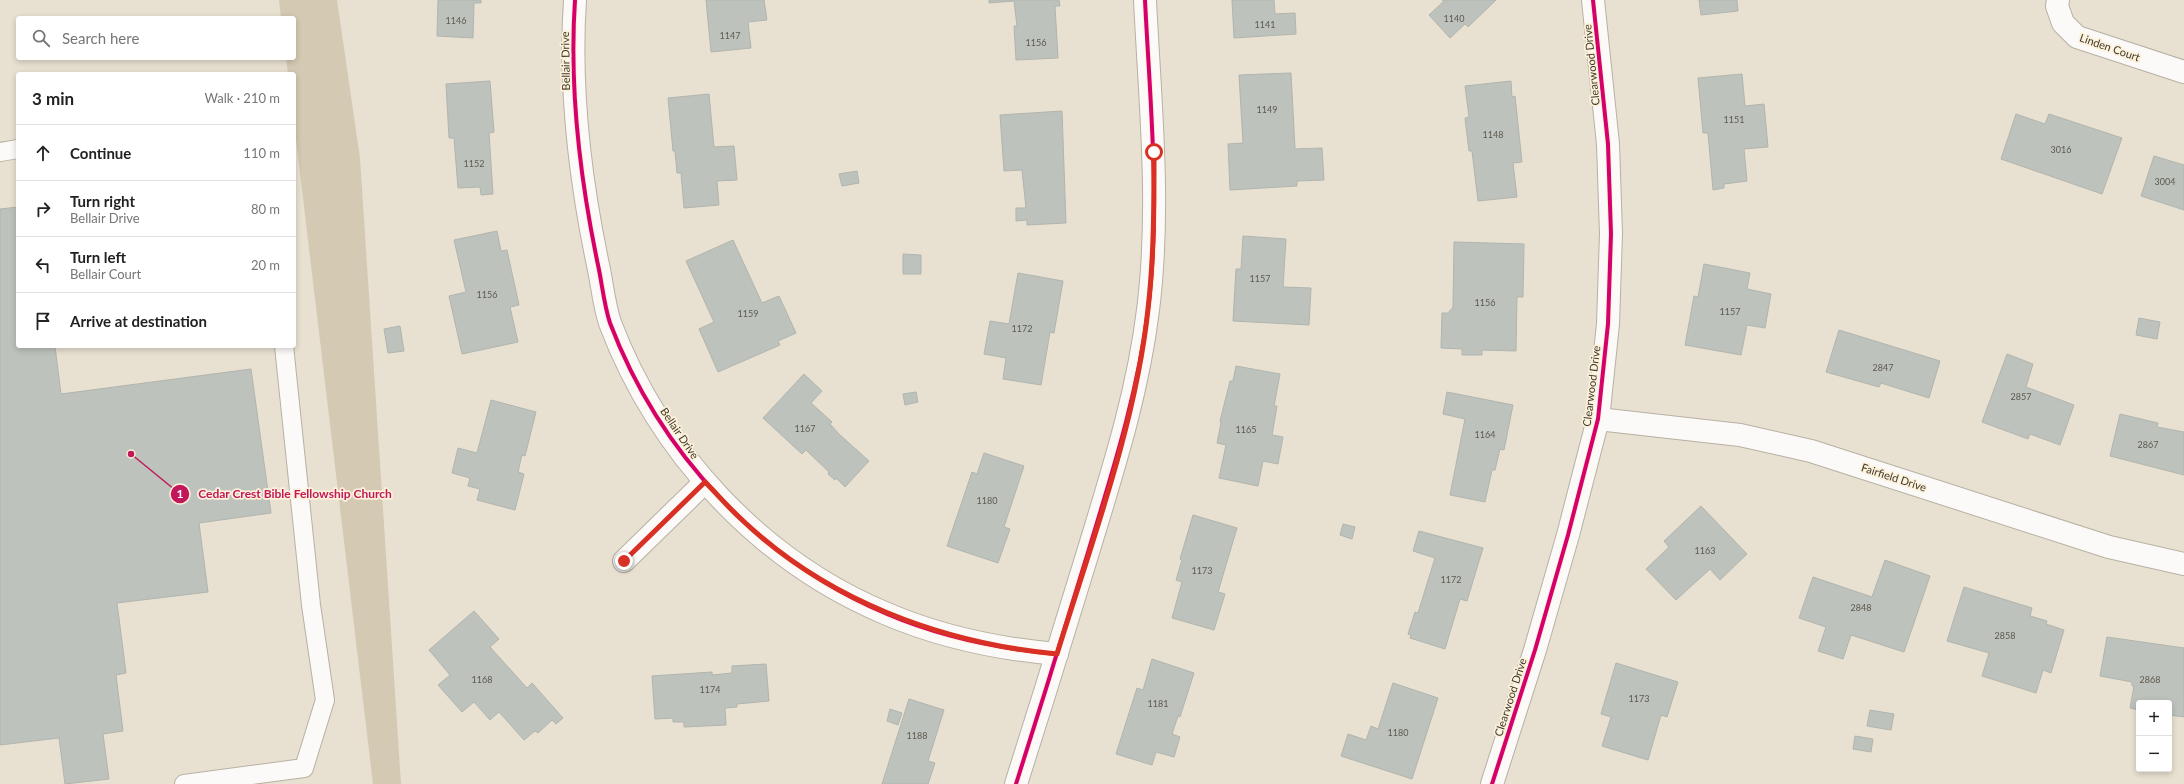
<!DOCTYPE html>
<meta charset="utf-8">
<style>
body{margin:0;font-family:Lato,sans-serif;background:#f6f6f6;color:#222}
.controls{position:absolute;right:12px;bottom:12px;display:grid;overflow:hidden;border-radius:4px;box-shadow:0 2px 6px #0003}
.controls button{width:36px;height:36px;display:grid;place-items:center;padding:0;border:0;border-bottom:1px solid #e0e0e0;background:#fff;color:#222;font:20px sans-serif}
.stop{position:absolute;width:12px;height:12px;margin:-9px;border:3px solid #d93025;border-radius:50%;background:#fff}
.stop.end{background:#d93025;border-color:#fff;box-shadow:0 1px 4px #0008}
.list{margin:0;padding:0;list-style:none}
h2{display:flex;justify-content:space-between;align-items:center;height:52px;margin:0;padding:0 16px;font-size:17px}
h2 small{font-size:13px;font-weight:400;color:#767676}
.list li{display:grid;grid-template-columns:26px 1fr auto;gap:12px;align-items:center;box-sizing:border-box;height:56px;padding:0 16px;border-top:1px solid #e0e0e0}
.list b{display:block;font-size:15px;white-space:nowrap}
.list p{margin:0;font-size:13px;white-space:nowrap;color:#767676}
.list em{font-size:13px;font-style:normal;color:#767676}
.icon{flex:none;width:22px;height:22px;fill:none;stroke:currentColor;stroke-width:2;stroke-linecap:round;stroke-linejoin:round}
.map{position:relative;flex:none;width:2184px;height:784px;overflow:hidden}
.search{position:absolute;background:#fff;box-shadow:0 2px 6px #0003;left:16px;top:16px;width:280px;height:44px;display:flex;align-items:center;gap:10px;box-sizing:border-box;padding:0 14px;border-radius:4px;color:#767676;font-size:15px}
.panel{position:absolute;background:#fff;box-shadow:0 2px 6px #0003;left:16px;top:72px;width:280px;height:276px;border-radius:4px}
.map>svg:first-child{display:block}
</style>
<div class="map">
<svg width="2184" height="784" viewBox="0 0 2184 784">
<rect width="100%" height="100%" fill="#e8e0d0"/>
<path fill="#d4c9b3" d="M279 0H337L360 158 401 784H373L294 123V74H288L286 58H294V18H281Z"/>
<g fill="#bdc2bc" stroke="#b1b5ae">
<path d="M438 0H481V3H474L473 38 437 36Z"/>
<path d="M706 0H764L767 20 748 22 751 48 711 52Z"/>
<path d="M989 0H1059L1060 6H1055L1058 58 1016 60 1014 26H1017L1014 1 989 3Z"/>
<path d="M1232 0H1274L1275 14 1295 13 1296 34 1234 38Z"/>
<path d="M1442 0H1496L1468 27 1465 24 1450 38 1429 15 1444 1Z"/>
<path d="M1699 0H1737L1738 11 1701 15Z"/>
<path d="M1291 73 1295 149 1322 148 1324 180 1297 181V186L1230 190 1228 144 1243 143 1239 75Z"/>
<path d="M1742 74 1745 106 1764 104 1768 147 1744 149 1747 181 1724 184V188L1713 190 1708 133H1703L1698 78Z"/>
<path d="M490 81 494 132 489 133 493 194 481 195 480 187 458 188 454 138H449L446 84Z"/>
<path d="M1511 81 1512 97 1515 96 1522 162 1513 163 1517 197 1478 201 1472 151H1469L1465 118 1469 117 1465 86Z"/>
<path d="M709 94 714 147 734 146 737 180 717 181 719 205 684 208 681 173H677L675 151H673L668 98Z"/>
<path d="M1062 111 1066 223 1027 225V220L1016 221V208H1026L1022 170 1004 171 1000 115Z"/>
<path d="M2016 114 2045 124 2049 114 2122 138 2102 194 2001 159Z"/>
<path d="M2154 156 2184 165V210L2141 196Z"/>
<path d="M857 171 859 183 842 186 839 174Z"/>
<path d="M18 207V346H55L61 394 251 369 271 513 199 523 208 592 117 603 126 673 116 675 123 731 103 734 109 779 65 784 59 738 0 745V209Z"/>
<path d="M497 231 501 251 507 250 519 305 510 307 518 342 462 354 449 296 466 292 454 240Z"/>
<path d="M1243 236 1286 239 1283 287 1311 288 1309 325 1233 321 1236 269H1241Z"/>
<path d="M733 240 762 303 779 296 796 333 778 341 780 345 718 372 699 329 714 322 686 261Z"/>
<path d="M1454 242 1524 244 1523 297H1517L1516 351 1482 350V355H1462V349L1441 348 1442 313H1448L1453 307Z"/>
<path d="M903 254 921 255V274H903Z"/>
<path d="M1704 264 1750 273 1747 289 1771 294 1765 328 1747 325 1741 355 1685 345 1694 296 1698 297Z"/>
<path d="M1018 273 1063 281 1054 333 1050 332 1041 385 1003 379 1006 358 984 354 990 321 1009 324Z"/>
<path d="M2139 318 2160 322 2157 339 2136 335Z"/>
<path d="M400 326 404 351 388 353 384 329Z"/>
<path d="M1839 330 1940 361 1929 398 1881 383 1879 387 1826 372Z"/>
<path d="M2007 354 2033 364 2026 387 2074 405 2060 445 2030 434 2028 439 1982 422Z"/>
<path d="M1236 366 1280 374 1274 406H1277L1272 435 1283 437 1278 464 1263 461 1258 486 1219 478 1226 445 1217 443 1221 423 1220 421 1230 381H1233Z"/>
<path d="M804 374 822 391 811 403 832 422 830 424 839 434 869 461 845 487 836 478 835 480 828 474 829 472 806 450 802 454 763 418Z"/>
<path d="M916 392 918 402 905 405 903 394Z"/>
<path d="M1447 392 1513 405 1504 450 1500 449 1495 470H1492L1485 502 1450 495 1465 419 1443 414Z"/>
<path d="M491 400 536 412 525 456 522 455 518 472 524 474 515 510 477 500 480 489 468 486 470 478 452 473 458 448 477 453Z"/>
<path d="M2120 414 2158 423 2157 427 2184 432V475L2110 456Z"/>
<path d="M984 453 1024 466 1004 527 1010 529 998 563 947 546 972 472 977 474Z"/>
<path d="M1701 506 1747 554 1720 580 1710 569 1676 600 1646 569 1669 547 1664 541Z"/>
<path d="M1193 515 1237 528 1218 592 1225 594 1214 630 1172 618 1182 582 1176 580 1182 560 1180 559Z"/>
<path d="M1343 524 1355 527 1352 539 1340 535Z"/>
<path d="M1419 531 1483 548 1467 601 1460 599 1445 649 1410 638 1411 635 1408 634 1415 612 1418 613 1435 558 1413 551Z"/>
<path d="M1885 560 1930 576 1904 652 1851 635 1843 659 1818 651 1826 627 1799 618 1813 577 1872 597Z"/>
<path d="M1964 587 2032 608 2030 616 2047 621 2046 624 2064 630 2051 673 2043 670 2036 693 1982 676 1989 653 1947 641Z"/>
<path d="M474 611 499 639 490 647 527 688 532 683 563 718 556 724 552 720 538 733 535 731 524 740 499 712 490 720 474 702 462 712 438 685 450 675 429 650Z"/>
<path d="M2107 637 2184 648V717L2169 715V703H2139V710L2130 708 2134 686H2132V682L2100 676Z"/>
<path d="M1152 659 1194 673 1180 717 1178 716 1172 734 1180 737 1174 757 1156 752 1152 765 1116 754 1137 688 1143 690Z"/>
<path d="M1616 663 1678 682 1667 717 1661 715 1648 760 1602 746 1611 717 1601 714Z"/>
<path d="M766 664 769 701 737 704V707L725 708 726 725 684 727V722H673V718L655 719 652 676 712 672V675L732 673V666Z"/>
<path d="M1393 683 1438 698 1412 779 1341 756 1348 734 1366 740 1371 726 1378 729Z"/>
<path d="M909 699 944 710 928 761 935 763 928 784H882Z"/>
<path d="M890 709 902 713 898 725 887 721Z"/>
<path d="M1870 710 1894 714 1891 730 1867 726Z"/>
<path d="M1855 736 1873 739 1871 752 1853 749Z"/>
</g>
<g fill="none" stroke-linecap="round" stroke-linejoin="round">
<g stroke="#b7b1a4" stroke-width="20">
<g id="service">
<path d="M0 152 18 149"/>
<path d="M184 784 304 768 325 700 311 605 284 346"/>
</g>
</g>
<g stroke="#b7b1a4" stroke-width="24">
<g id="minor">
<path d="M575 0C569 88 580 179 598 265 602 283 604 305 610 323 659 452 760 561 887 614 941 637 999 649 1057 654"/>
<path d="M2058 0 2057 6 2063 23 2077 37 2184 72"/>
<path d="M1598 419 1740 435 1811 451 2109 547 2184 564"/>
<path d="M624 561 705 482"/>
<path d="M1016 784C1041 706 1065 627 1089 549 1113 470 1138 392 1148 310 1161 207 1150 103 1145 0"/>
<path d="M1492 784 1535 650 1568 535 1598 419 1608 324 1611 234 1608 144 1593 0"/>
</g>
</g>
<use href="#service" stroke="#fcfaf8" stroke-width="18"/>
<use href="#minor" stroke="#fcfaf8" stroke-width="22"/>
<g stroke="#fdf1d9" stroke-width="6">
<g id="cycleway">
<path d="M575 0C569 88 580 179 598 265 602 283 604 305 610 323 659 452 760 561 887 614 941 637 999 649 1057 654"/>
<path d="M1016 784C1041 706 1065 627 1089 549 1113 470 1138 392 1148 310 1161 207 1150 103 1145 0"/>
<path d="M1492 784 1535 650 1568 535 1598 419 1608 324 1611 234 1608 144 1593 0"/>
</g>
</g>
<use href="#cycleway" stroke="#d6006c" stroke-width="4"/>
</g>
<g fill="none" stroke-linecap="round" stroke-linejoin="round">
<path stroke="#d93025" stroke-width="5" d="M624 561 705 482C717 494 728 507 741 519 826 600 941 643 1057 654 1091 544 1136 424 1148 309 1154 257 1154 205 1154 152"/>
</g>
<g text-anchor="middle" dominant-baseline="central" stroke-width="3.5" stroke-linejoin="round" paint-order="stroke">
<g font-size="9" fill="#5d5a50">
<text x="1454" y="18">1140</text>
<text x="456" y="20">1146</text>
<text x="1265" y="24">1141</text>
<text x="730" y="35">1147</text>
<text x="1036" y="42">1156</text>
<text x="1267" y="109">1149</text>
<text x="1734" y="119">1151</text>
<text x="1493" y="134">1148</text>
<text x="2061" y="149">3016</text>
<text x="474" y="163">1152</text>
<text x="2165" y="181">3004</text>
<text x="1260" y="278">1157</text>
<text x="487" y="294">1156</text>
<text x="1485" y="302">1156</text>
<text x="1730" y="311">1157</text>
<text x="748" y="313">1159</text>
<text x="1022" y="328">1172</text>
<text x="1883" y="367">2847</text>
<text x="2021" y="396">2857</text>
<text x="805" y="428">1167</text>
<text x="1246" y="429">1165</text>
<text x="1485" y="434">1164</text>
<text x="2148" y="444">2867</text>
<text x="987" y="500">1180</text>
<text x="1705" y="550">1163</text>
<text x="1202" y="570">1173</text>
<text x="1451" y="579">1172</text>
<text x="1861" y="607">2848</text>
<text x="2005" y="635">2858</text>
<text x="482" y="679">1168</text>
<text x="2150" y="679">2868</text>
<text x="710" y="689">1174</text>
<text x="1639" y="698">1173</text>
<text x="1158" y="703">1181</text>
<text x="1398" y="732">1180</text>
<text x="917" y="735">1188</text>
</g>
<g font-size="11" fill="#3d382c" stroke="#fdf1d9">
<text transform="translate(2110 47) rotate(19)">Linden Court</text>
<text transform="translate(565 61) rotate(-91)">Bellair Drive</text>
<text transform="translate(1591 65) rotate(-96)">Clearwood Drive</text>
<text transform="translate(1591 386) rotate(-83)">Clearwood Drive</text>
<text transform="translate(680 433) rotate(56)">Bellair Drive</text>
<text transform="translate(1894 477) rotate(18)">Fairfield Drive</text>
<text transform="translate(1510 697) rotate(-72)">Clearwood Drive</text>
</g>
</g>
<path fill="none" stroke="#c2185b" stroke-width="1.5" d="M131 454L180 494"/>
<g fill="#c2185b" stroke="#fdf1d9" stroke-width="1.5">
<circle cx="131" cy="454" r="4"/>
<circle cx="180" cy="494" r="10"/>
</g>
<g font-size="12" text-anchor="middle" font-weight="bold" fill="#fff">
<text x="180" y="498">1</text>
</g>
<g font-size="12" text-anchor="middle" font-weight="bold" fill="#c2185b" stroke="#fdf1d9" stroke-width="3.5" stroke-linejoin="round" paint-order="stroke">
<text x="295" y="498">Cedar Crest Bible Fellowship Church</text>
</g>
</svg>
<div class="controls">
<button>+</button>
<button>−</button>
</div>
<div class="stop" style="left:1154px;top:152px"></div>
<div class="stop end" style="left:624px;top:561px"></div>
<div class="search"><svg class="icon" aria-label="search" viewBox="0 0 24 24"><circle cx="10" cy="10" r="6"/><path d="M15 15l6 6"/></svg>Search here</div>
<section class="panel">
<h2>3 min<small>Walk · 210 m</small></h2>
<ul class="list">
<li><svg class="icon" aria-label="ahead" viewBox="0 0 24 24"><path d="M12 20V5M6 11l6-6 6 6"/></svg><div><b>Continue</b></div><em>110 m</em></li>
<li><svg class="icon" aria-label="right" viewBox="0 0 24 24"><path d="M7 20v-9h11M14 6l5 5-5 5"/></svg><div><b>Turn right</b><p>Bellair Drive</p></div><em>80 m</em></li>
<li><svg class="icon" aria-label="left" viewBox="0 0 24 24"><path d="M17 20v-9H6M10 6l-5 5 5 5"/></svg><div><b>Turn left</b><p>Bellair Court</p></div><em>20 m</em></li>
<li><svg class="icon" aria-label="arrive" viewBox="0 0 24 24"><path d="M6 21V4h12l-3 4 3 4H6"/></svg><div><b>Arrive at destination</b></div></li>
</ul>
</section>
</div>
